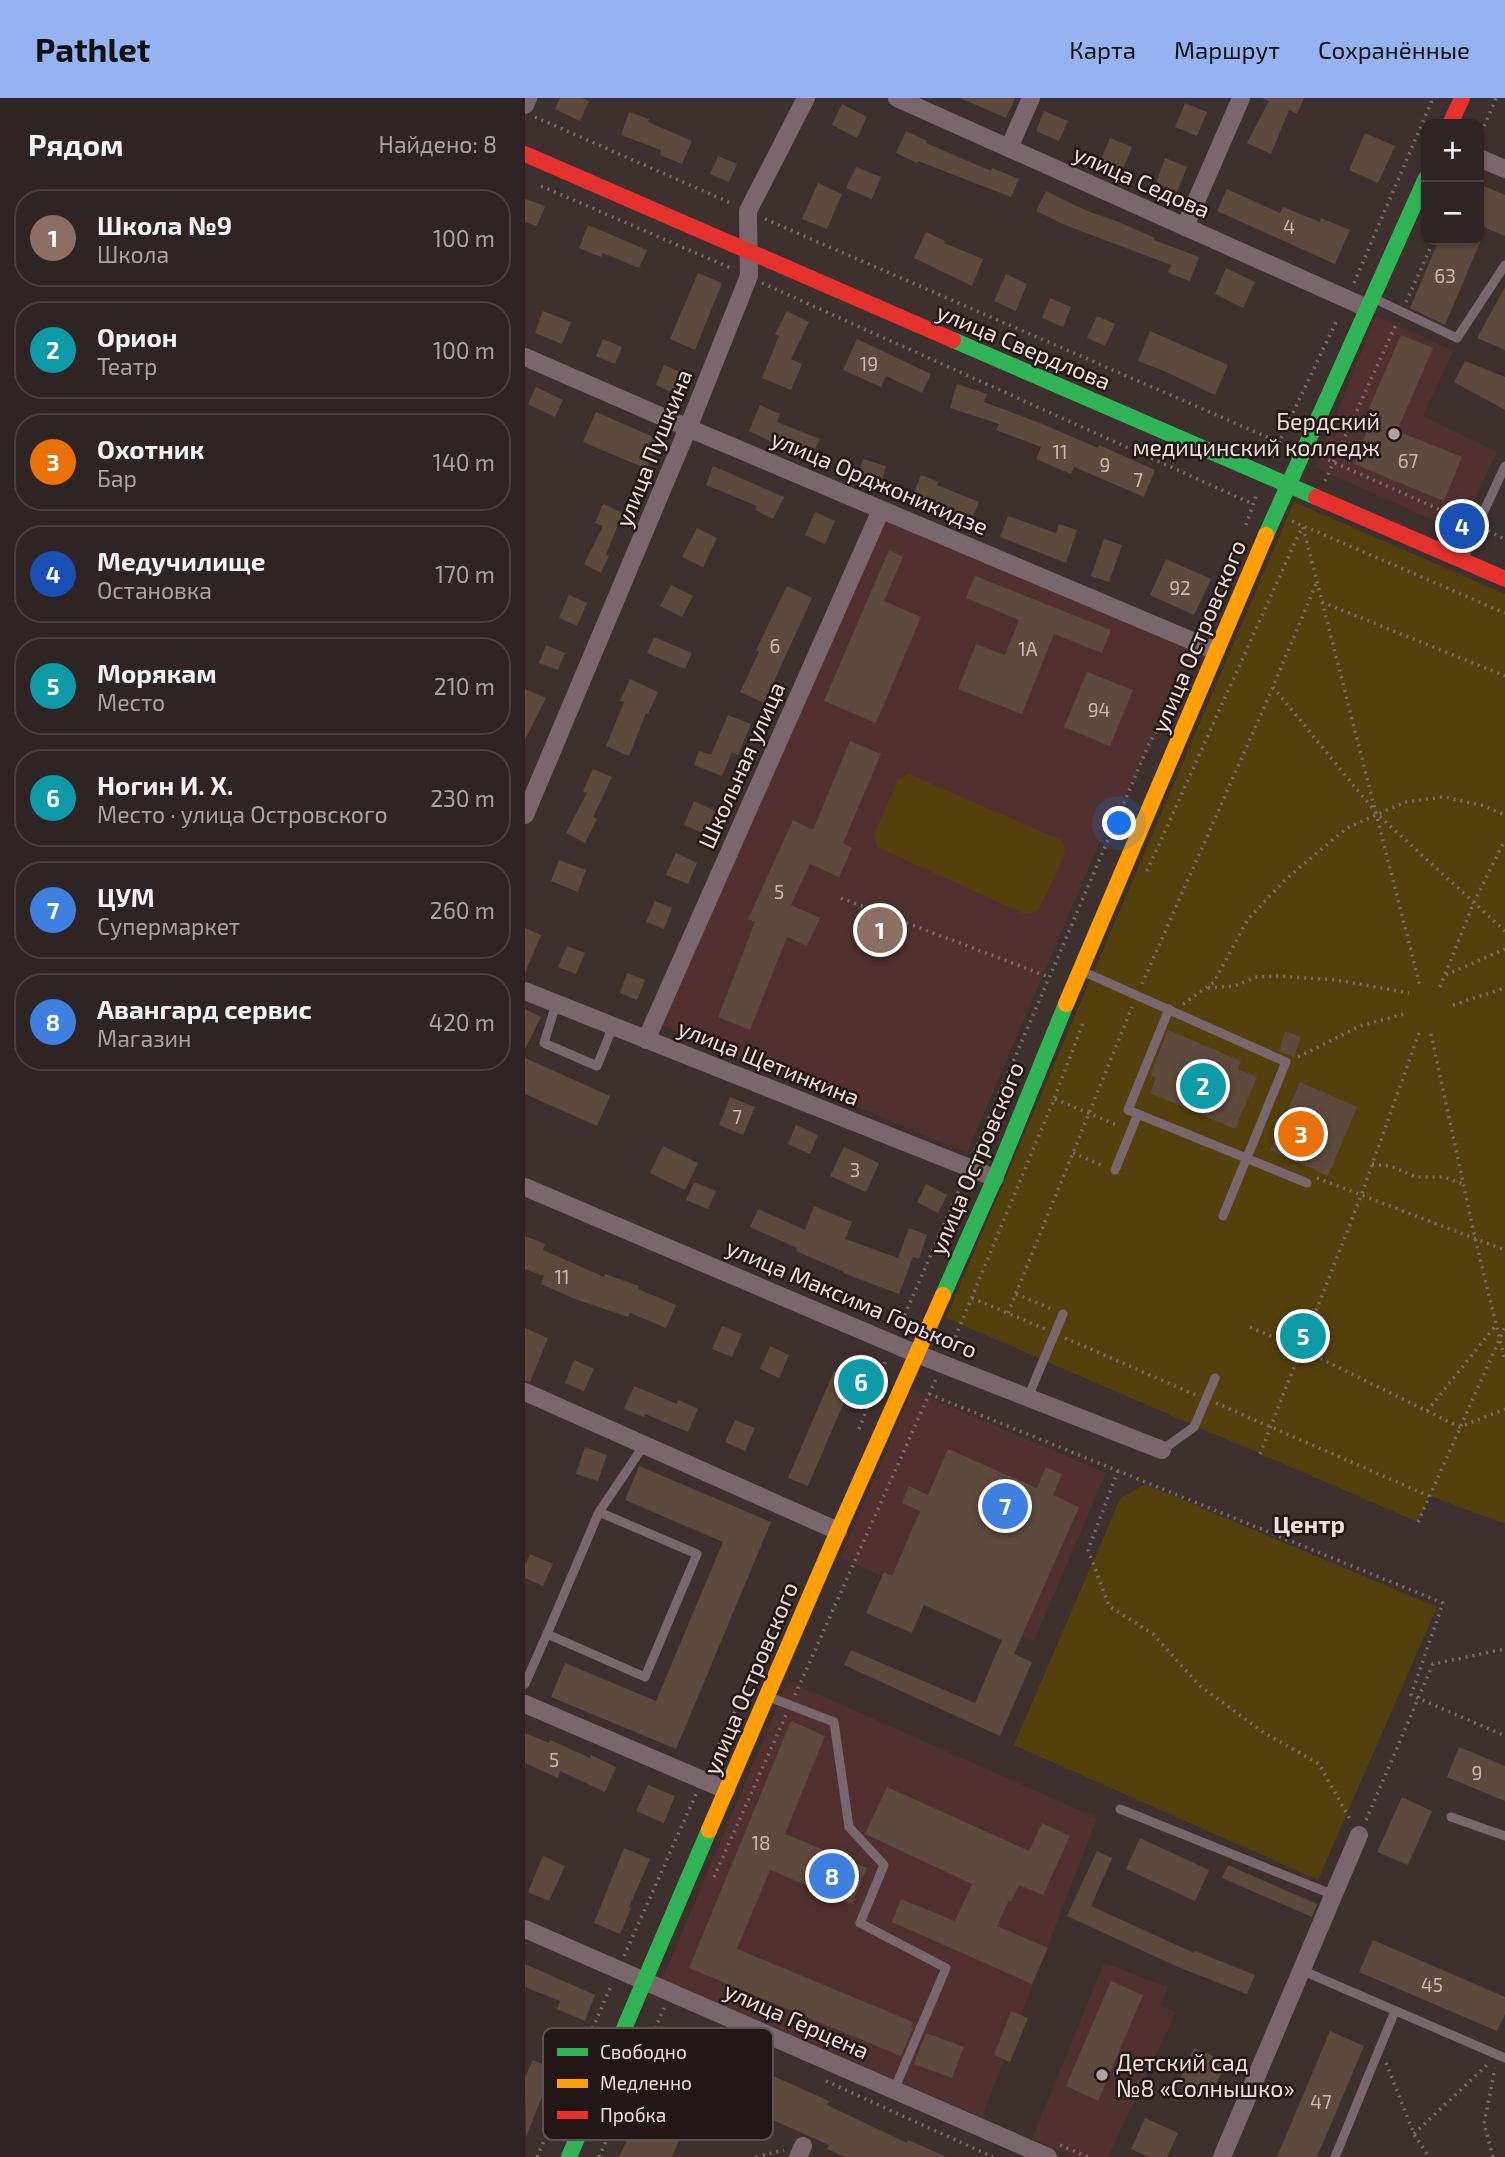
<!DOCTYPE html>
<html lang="ru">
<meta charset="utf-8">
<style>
body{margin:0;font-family:"Exo 2",sans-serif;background:#362c2b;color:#f1f3f6}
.controls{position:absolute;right:21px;top:21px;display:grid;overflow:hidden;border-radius:14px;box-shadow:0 2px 5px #0004}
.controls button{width:63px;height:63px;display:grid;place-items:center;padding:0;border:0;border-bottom:2px solid #494141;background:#2e2423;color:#f1f3f6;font:35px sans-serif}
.you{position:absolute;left:595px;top:726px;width:24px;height:24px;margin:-18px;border:5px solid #fff;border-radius:50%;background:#1a73e8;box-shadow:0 0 0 10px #1a73e833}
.badge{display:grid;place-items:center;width:46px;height:46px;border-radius:50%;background:#95b2f1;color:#fff;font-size:23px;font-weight:700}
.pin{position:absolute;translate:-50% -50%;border:4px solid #fff;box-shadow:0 2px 7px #0006}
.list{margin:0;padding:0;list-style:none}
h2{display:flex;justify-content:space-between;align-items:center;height:91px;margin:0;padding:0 28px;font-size:30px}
h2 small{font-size:23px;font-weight:400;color:#a7a4a6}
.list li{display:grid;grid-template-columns:46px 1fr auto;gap:21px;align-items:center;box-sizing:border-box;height:98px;margin:0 14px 14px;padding:0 14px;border:2px solid #494141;border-radius:28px}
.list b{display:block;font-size:26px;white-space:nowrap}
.list p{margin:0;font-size:23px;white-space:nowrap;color:#a7a4a6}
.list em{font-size:23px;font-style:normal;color:#a7a4a6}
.map{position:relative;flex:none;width:980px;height:2059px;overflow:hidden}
header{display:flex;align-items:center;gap:42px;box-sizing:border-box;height:98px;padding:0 35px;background:#95b2f1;color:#111}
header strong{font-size:33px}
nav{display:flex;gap:38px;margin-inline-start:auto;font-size:24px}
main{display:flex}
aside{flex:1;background:#2e2423}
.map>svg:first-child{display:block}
</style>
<header>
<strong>Pathlet</strong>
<nav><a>Карта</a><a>Маршрут</a><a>Сохранённые</a></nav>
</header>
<main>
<aside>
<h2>Рядом<small>Найдено: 8</small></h2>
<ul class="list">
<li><span class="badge" style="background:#8d6e63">1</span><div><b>Школа №9</b><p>Школа</p></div><em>100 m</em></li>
<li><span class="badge" style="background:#0f9aa8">2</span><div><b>Орион</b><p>Театр</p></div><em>100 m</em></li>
<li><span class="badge" style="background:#e8710a">3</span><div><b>Охотник</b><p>Бар</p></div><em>140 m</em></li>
<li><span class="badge" style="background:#1a4fb4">4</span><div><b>Медучилище</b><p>Остановка</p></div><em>170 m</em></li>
<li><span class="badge" style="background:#0f9aa8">5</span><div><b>Морякам</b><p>Место</p></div><em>210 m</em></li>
<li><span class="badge" style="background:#0f9aa8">6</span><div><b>Ногин И. Х.</b><p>Место · улица Островского</p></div><em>230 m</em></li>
<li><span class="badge" style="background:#3f7fe0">7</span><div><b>ЦУМ</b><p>Супермаркет</p></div><em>260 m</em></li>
<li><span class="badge" style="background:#3f7fe0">8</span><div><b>Авангард сервис</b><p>Магазин</p></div><em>420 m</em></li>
</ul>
</aside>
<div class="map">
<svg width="980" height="2059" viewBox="0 0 980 2059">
<rect width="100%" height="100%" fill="#3e302f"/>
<g fill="#503130">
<path d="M851 218 928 253 898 318 972 354 934 434 790 369Z"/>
<path d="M361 411 681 547 577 739 442 1055 132 925Z"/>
<path d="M387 1292 581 1375 509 1543 315 1460Z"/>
<path d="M263 1583 572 1720 457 2019 137 1882Z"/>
<path d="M579 1865 643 1889 636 1908 651 1914 583 2059H550L507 2041Z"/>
</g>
<g fill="#53400d">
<path d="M769 404 980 496V1426L905 1398 893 1424 421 1220Z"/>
<path d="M384 676 536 742 540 750 539 758 514 811 507 816H499L352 749 349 736 373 682Z"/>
<path d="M620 1386 912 1509 793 1782 489 1647 595 1401Z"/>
</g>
<g fill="#5e4a3c">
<path d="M35 0H57L64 3 55 23 30 11Z"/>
<path d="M435 0H490L481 20Z"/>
<path d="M737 0H779L772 16 764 12 746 56 722 45 744 3Z"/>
<path d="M660 5 682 14 672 38 650 29Z"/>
<path d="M317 6 342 19 332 40 307 27Z"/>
<path d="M519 13 543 23 534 43 511 33Z"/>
<path d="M104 14 124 21 123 24 167 43 157 66 135 57 136 52 96 37Z"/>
<path d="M381 33 402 43 401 45 466 73 467 70 494 81 486 99 393 63 392 65 371 55Z"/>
<path d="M840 35 870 48 853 85 824 72Z"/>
<path d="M585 40 607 49 597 73 575 64Z"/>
<path d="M193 58 212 66 204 84 185 76Z"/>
<path d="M640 60 662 69 652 94 631 85Z"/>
<path d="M331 69 356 79 347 101 321 90Z"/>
<path d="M293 85 317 96 302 131 277 121Z"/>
<path d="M954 86 980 97V138L954 127Z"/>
<path d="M702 91 755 115 758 109 795 124 796 120 825 132 810 166 692 113Z"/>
<path d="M521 93 562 113 594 124 630 140 629 142 674 159 665 183 643 175 646 167 540 127 511 113Z"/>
<path d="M0 101 20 108 12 128 0 124Z"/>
<path d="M63 127 122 152 114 170 78 155 76 159 54 150Z"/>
<path d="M401 134 420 143 419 145 458 161 447 188 389 160Z"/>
<path d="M914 142H956L920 227 885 210Z"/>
<path d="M701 170 730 184 718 210 690 196Z"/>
<path d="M173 175 197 185 170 252 145 241Z"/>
<path d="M481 176 502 186 491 213 469 203Z"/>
<path d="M980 189V252L952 240Z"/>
<path d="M525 200 546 209 538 229 517 220Z"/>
<path d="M18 213 46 224 37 246 10 235Z"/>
<path d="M262 213 284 224 266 261 277 266 266 292 237 280 254 238 250 236Z"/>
<path d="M572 218 590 226 580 248 562 240Z"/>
<path d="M625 233 703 267 690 297 639 273 613 263Z"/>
<path d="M876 237 908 250 872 333 937 359 919 403 829 366 850 313 844 310Z"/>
<path d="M78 241 97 249 90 266 71 258Z"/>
<path d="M332 241 406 276 397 295 361 278 356 289 318 272Z"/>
<path d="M940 263 980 279V312L929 284Z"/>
<path d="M139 267 160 276 151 296 131 287Z"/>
<path d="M432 286 462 296 459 304 515 325 573 350 574 347 630 372 619 399 549 369 546 376 511 361 516 349 471 332 474 326 425 310Z"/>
<path d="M11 289 38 302 30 319 3 306Z"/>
<path d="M235 307 255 316 252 324 295 341 285 362 224 333Z"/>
<path d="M71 314 135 342 122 371 58 344Z"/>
<path d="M338 361 361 368 356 386 333 379Z"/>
<path d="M188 368 259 399 248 421 230 412 232 408 181 387Z"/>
<path d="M396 377 414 384 412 387 454 404 446 423 405 406 402 412 385 404Z"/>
<path d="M78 406 98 415 81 456 84 458 76 475 59 466 78 428 70 425Z"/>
<path d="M290 414 310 423 300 446 280 437Z"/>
<path d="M483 418 531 435 534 426 552 432 541 465 475 439Z"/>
<path d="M172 430 192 440 178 469 157 459Z"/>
<path d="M579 441 597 447 584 484 566 478Z"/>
<path d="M364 452 378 459 359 503 396 519 351 625 299 603Z"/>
<path d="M641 461 686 481 669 517 625 497Z"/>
<path d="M450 478 586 532 577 555 529 536 497 616 433 591 451 546 480 557 494 522 441 500Z"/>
<path d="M146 487 168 498 157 519 135 508Z"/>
<path d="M262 488 287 500 239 605 215 594 234 554 231 552Z"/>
<path d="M44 497 62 505 52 528 34 520Z"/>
<path d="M129 539 167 555 160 571 122 555Z"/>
<path d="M21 547 40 555 33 572 14 565Z"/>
<path d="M562 574 608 592 585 648 539 629Z"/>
<path d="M105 581 133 594 123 616 121 615 104 658 81 648 99 604 95 603Z"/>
<path d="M0 591 21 600 0 642Z"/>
<path d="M203 617 226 626 213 657 207 654 197 678 169 667 174 653 186 657Z"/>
<path d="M325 643 356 656 318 745 327 750 314 779 285 766 266 807 295 820 282 848 262 839 225 932 193 919 230 824 223 821 268 722 288 732Z"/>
<path d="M68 671 87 679 68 719 72 721 60 745 41 735 62 695 58 693Z"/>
<path d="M169 703 190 713 180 736 159 727Z"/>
<path d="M151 755 172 765 163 786 141 777Z"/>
<path d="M34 762 61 772 53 794 26 783Z"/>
<path d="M130 803 147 810 139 831 121 824Z"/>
<path d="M0 830 16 837 0 875Z"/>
<path d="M42 848 60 855 51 876 33 869Z"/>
<path d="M102 875 120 882 112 902 95 895Z"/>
<path d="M0 911 16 919 0 951Z"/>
<path d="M643 932 716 963 713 971 732 979 710 1031 625 995 631 980 625 977Z"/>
<path d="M760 933 776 939 769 959 754 953Z"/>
<path d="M0 960 85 998 72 1028 0 996Z"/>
<path d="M775 984 832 1009 803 1078 745 1052Z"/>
<path d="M205 999 230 1009 218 1037 194 1027Z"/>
<path d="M271 1027 293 1037 285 1056 263 1046Z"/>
<path d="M138 1048 173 1065 160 1092 125 1075Z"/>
<path d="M319 1049 354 1065 341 1094 305 1078Z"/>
<path d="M169 1084 191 1093 183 1111 161 1102Z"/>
<path d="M401 1086 422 1097 413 1115 392 1104Z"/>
<path d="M289 1108 327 1124 320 1141 373 1160 384 1130 402 1137 394 1161 388 1159 374 1196 318 1175 319 1174 271 1153 272 1150 225 1129 233 1111 280 1132Z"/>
<path d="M0 1138 20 1146 18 1152 79 1179 80 1176 114 1188 113 1191 151 1207 141 1230 105 1215 103 1219 50 1201 16 1186 19 1178 0 1171Z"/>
<path d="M197 1228 217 1236 207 1259 187 1251Z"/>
<path d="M0 1230 23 1240 5 1284 0 1283Z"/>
<path d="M245 1248 264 1257 254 1280 235 1271Z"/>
<path d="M49 1262 69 1271 59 1293 40 1285Z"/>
<path d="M309 1273 329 1281 283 1388 263 1380Z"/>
<path d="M109 1288 152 1306 153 1302 173 1311 163 1334 120 1316 119 1319 99 1311Z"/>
<path d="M210 1322 230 1330 220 1353 200 1344Z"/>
<path d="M60 1349 82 1357 73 1383 51 1376Z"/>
<path d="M423 1351 512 1390 521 1369 537 1376 528 1397 554 1409 489 1556 507 1564 475 1638 319 1567 326 1552 450 1605 477 1542 399 1507 387 1535 341 1515 359 1474 367 1478 395 1413 377 1405 384 1388 403 1397Z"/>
<path d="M114 1368 246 1424 151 1651 26 1599 40 1565 131 1603 198 1444 100 1402Z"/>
<path d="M5 1456 28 1466 18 1488 0 1480V1467Z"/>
<path d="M266 1623 300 1638 260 1736 342 1770 327 1806 245 1772 212 1851 388 1924 386 1929 388 1930 376 1958 164 1870Z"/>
<path d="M0 1635 24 1645 25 1642 65 1660 66 1657 91 1669 80 1694 35 1673 33 1680 0 1665Z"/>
<path d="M934 1649 980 1668V1703L922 1679Z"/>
<path d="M123 1687 150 1698 139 1725 111 1713Z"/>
<path d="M362 1689 504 1753 517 1725 545 1738 518 1797 494 1787 486 1804 484 1802 472 1828 523 1850 507 1886 367 1824 376 1801 430 1823 447 1786 340 1736Z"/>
<path d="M877 1699 907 1713 883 1767 852 1754Z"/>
<path d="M615 1740 684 1772 670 1803 601 1771Z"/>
<path d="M99 1750 125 1761 104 1809 106 1810 95 1836 69 1825Z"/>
<path d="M572 1753 587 1760 566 1808 669 1855 670 1853 730 1877 722 1896 653 1869 542 1818Z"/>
<path d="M18 1758 40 1768 24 1803 3 1794Z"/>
<path d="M703 1767 792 1806 787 1819 697 1780Z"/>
<path d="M848 1842 980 1899V1916L972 1933 834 1874Z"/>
<path d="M0 1866 70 1897 60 1923 32 1911 35 1903 0 1889Z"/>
<path d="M586 1883 618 1897 573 2003 541 1988Z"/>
<path d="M486 1913 503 1920 485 1964 469 1957Z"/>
<path d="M136 1928 304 2003 302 2007 382 2045 383 2042 422 2059H320L302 2051 304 2047 119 1965Z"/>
<path d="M805 1933 839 1948 792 2059H752Z"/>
<path d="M401 1935 439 1949 427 1980 389 1966Z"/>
<path d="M669 1950 701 1964 685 2000 653 1985Z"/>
<path d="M8 1962 30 1972 21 1992 20 1991 1 2039 0 1979Z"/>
<path d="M112 2020 155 2040 147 2059H94Z"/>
<path d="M620 2020 653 2035 642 2059H623L606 2051Z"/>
</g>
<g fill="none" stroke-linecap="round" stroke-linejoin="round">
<g stroke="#7a6b70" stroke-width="3.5" stroke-dasharray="2 5" stroke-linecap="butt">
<path d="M10 19 208 106"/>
<path d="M954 41 971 0"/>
<path d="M16 88 208 171"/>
<path d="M240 121 756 345"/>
<path d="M237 185 728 406"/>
<path d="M829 185 908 0"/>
<path d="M881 204 909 142"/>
<path d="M747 359 811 224"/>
<path d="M797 359 940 423"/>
<path d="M800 383 872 224"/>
<path d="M767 423 980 515"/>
<path d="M721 427 732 395"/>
<path d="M963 433 980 441"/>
<path d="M797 504 980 578"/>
<path d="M748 589 852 716 980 833"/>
<path d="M622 773 771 442 778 429 895 888"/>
<path d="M316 800 524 879"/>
<path d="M921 877 980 851"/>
<path d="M617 886 748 589 791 486"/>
<path d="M915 889 949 804 980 742"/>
<path d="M683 890 709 888 732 879 752 878 812 882 884 895"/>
<path d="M658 906 689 884 723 821 761 781 822 730 880 704 919 699 956 707 980 717"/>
<path d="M928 907 980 890"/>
<path d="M906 936 950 1140 980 1263"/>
<path d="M773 959 835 928 879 916"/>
<path d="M530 1001 594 1028"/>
<path d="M450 1053 624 646 638 620"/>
<path d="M548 1055 579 1068"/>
<path d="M847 1066 866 1068 891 1079H919L938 1086"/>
<path d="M792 1080 980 1152"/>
<path d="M491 1196 529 1212"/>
<path d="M447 1200 520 1231"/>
<path d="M483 1215 607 909"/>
<path d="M725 1229 776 1251 902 1313 971 1227"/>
<path d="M374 1230 438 1083"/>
<path d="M540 1240 671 1297"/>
<path d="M425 1252 529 1001 558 925"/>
<path d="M404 1296 918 1505 886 1597 980 1638"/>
<path d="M691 1305 904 1398"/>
<path d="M902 1313 935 1329 980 1311"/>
<path d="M334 1331 362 1260"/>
<path d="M735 1356 836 1098 894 935"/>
<path d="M593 1373 563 1452 584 1508 628 1536 675 1588 738 1634 794 1666 826 1723"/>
<path d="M893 1424 980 1229"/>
<path d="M270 1597 411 1281"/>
<path d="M185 1666 232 1565"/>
<path d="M841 1722 908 1566 980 1551"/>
<path d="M189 1779 261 1617"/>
<path d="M99 1858 171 1696"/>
<path d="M861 1965 889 2036 904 2059"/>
<path d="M301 1983 468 2059"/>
<path d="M889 2036 964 1965"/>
<path d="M535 2047 563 2059"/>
<path d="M12 2059 86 1888"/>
<path d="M74 2059 139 1910"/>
<path d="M231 2059 259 2052"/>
<path d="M968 2059 959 2026 970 1970"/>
</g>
<g stroke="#7a676e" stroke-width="9">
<path d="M848 200 932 240 980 167"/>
<path d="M938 462 952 428 980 368"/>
<path d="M557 873 761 964 698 1118"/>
<path d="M31 906 19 945 72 968 88 928"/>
<path d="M644 911 603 1012 782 1085"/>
<path d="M590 1072 613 1016"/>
<path d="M503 1299 538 1216"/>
<path d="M637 1352 669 1329 690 1280"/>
<path d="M74 1414 172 1456 120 1579 22 1536 74 1414 119 1347"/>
<path d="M0 1586 22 1536"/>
<path d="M244 1599 309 1624 324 1729 359 1767 335 1825 421 1870 369 1992"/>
<path d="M595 1711 809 1797"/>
<path d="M926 1719 980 1738"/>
<path d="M776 1872 980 1960"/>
<path d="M810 2059 870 1913"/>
</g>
<g stroke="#7a676e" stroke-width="18">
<path d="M372 0 842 210"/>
<path d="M0 7 3 0"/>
<path d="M484 50 506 0"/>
<path d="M954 60 980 71"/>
<path d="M660 129 716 0"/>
<path d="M0 259 163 330 691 553"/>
<path d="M0 717 163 330 224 178 223 113 281 0"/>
<path d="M0 893 470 1080"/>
<path d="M121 942 356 412"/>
<path d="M0 1089 392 1256 637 1352"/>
<path d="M0 1294 313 1433"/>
<path d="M0 1606 201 1692"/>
<path d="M0 1831 523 2059"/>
<path d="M273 2059 278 2048"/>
<path d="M697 2059 834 1737"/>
</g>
<g stroke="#30b455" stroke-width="16">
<path d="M428 242 791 399"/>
<path d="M741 437 901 80"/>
<path d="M418 1197 470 1080 541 906"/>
<path d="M44 2059 184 1732"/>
</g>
<g stroke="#ff9f0a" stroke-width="16">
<path d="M541 906 741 437"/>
<path d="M184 1732 313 1433 418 1197"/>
</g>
<g stroke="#e5322d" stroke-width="16">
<path d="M925 26 937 0"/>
<path d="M0 56 428 242"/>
<path d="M791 399 980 481"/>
</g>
</g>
<g fill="#b2a1a0" stroke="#221616" stroke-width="2.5">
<circle cx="869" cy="336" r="7"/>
<circle cx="577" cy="1977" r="7"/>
</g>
<g text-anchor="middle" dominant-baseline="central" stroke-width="5" stroke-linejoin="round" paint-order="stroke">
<g font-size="19" fill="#ccb9b5">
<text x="764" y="128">4</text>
<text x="920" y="177">63</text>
<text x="344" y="265">19</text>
<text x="535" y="353">11</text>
<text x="883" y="362">67</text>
<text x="580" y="366">9</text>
<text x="613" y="381">7</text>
<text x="655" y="489">92</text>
<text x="250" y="547">6</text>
<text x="503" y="550">1А</text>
<text x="574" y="611">94</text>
<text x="254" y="793">5</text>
<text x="212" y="1018">7</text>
<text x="330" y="1071">3</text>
<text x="37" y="1178">11</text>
<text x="29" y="1661">5</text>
<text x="952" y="1674">9</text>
<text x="236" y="1744">18</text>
<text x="907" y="1886">45</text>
<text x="796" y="2003">47</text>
</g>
<g font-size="23" fill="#f0dedd" stroke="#221616">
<text transform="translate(617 83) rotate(24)">улица Седова</text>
<text transform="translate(499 248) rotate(23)">улица Свердлова</text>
<text transform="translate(128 350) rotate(-68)">улица Пушкина</text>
<text transform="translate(355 384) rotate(23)">улица Орджоникидзе</text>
<text transform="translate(673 538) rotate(-67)">улица Островского</text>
<text transform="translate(216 667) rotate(-66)">Школьная улица</text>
<text transform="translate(244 964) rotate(22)">улица Щетинкина</text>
<text transform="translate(451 1060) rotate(-67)">улица Островского</text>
<text transform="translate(327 1200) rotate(23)">улица Максима Горького</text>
<text transform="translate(225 1580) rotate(-67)">улица Островского</text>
<text transform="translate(272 1922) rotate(24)">улица Герцена</text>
</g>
<g font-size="23" fill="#f0dedd" stroke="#221616" text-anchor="end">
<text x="855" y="323">Бердский<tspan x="855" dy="26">медицинский колледж</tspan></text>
<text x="591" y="1964" text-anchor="start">Детский сад<tspan x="591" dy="26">№8 «Солнышко»</tspan></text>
</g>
<g font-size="24" font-weight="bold" fill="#f0dedd" stroke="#221616">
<text x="784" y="1425">Центр</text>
</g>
</g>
<rect x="18" y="1930" width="230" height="112" rx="10" fill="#221616" stroke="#605252" stroke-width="2"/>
<rect x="32" y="1950" width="31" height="8" fill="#30b455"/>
<rect x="32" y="1981" width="31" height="9" fill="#ff9f0a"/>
<rect x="32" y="2013" width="31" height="8" fill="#e5322d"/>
<g font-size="19" fill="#f0dedd">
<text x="75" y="1961">Свободно</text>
<text x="75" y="1992">Медленно</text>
<text x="75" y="2024">Пробка</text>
</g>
</svg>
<div class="controls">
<button>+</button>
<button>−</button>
</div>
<div class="you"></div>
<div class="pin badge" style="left:355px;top:832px;background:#8d6e63">1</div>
<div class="pin badge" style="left:678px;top:988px;background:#0f9aa8">2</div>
<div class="pin badge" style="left:776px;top:1036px;background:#e8710a">3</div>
<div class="pin badge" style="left:937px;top:428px;background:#1a4fb4">4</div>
<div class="pin badge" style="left:778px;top:1238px;background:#0f9aa8">5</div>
<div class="pin badge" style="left:336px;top:1284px;background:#0f9aa8">6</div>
<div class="pin badge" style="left:480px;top:1408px;background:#3f7fe0">7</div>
<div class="pin badge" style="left:307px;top:1778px;background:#3f7fe0">8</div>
</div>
</main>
